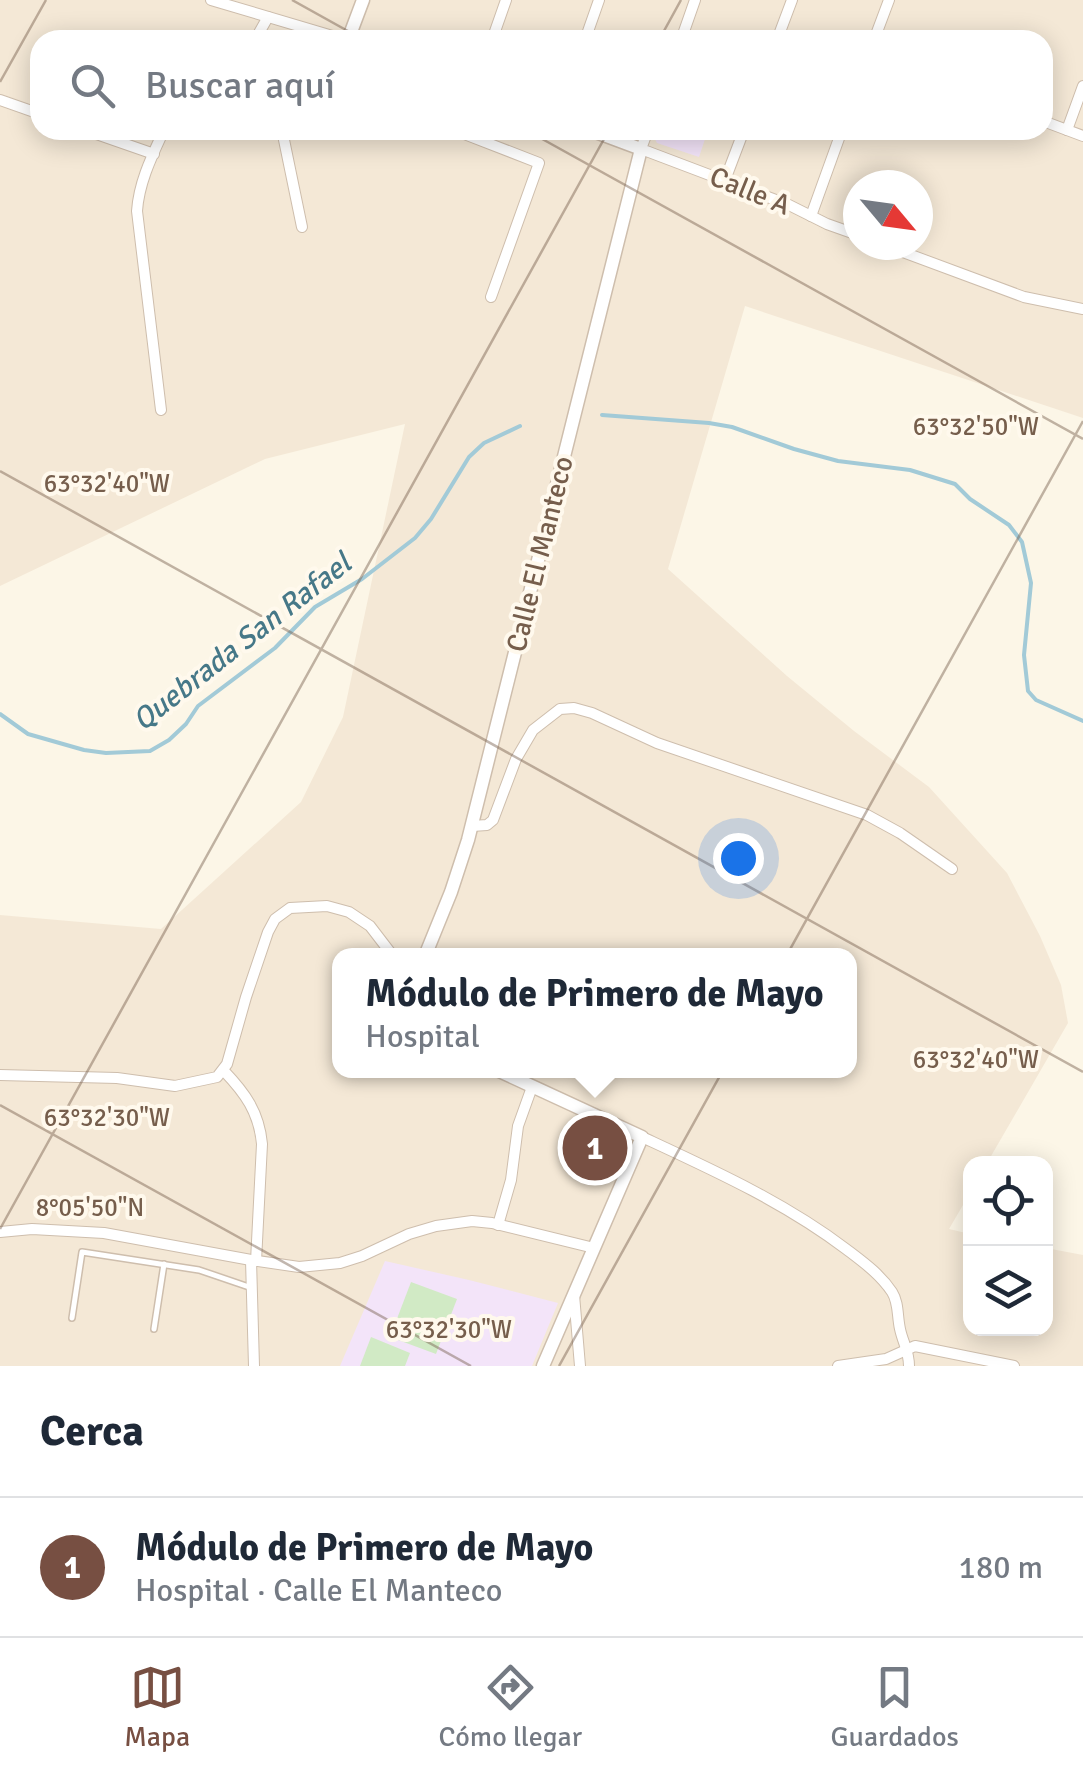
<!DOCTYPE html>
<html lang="es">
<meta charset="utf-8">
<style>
body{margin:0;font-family:Signika,sans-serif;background:#f6f6f7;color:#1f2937}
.controls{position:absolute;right:30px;bottom:30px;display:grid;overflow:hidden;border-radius:20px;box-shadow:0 5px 25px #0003}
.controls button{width:90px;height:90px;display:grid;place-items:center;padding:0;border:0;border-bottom:2px solid #e0e1e3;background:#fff;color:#1f2937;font:50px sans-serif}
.compass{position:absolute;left:843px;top:170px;width:90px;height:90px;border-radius:50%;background:#fff;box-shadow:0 5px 25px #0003;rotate:119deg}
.you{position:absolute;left:738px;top:858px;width:35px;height:35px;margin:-25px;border:8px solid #fff;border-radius:50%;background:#1a73e8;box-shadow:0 0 0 15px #1a73e833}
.badge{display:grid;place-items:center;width:65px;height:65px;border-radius:50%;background:#774f42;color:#fff;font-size:32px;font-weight:700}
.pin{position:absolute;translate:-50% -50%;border:5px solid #fff;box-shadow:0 2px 10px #0006}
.popup{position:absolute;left:332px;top:948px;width:525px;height:130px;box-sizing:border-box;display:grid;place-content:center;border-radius:20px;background:#fff;filter:drop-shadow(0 2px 8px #0005);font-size:32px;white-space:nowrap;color:#747a83}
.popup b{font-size:38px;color:#1f2937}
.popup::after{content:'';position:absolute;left:50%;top:100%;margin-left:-20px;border:20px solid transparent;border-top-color:#fff}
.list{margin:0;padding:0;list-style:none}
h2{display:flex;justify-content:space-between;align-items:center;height:130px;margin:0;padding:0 40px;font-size:42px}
h2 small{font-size:32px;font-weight:400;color:#747a83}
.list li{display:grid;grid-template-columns:65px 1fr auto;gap:30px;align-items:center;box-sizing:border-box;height:140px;padding:0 40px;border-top:2px solid #e0e1e3}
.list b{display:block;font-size:38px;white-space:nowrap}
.list p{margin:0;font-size:32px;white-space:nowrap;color:#747a83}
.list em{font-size:32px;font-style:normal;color:#747a83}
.icon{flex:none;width:55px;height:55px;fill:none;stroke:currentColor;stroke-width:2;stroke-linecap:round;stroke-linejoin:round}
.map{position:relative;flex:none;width:1083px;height:1366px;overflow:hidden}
.search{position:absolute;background:#fff;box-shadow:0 5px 25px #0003;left:30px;right:30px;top:30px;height:110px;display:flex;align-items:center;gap:25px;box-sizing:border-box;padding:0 35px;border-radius:30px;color:#747a83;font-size:38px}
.sheet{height:270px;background:#fff}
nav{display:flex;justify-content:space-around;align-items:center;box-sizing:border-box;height:140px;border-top:2px solid #e0e1e3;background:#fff;font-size:28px;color:#747a83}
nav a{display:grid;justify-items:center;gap:5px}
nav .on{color:#774f42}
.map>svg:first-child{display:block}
</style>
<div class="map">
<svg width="1083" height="1366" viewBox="0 0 1083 1366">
<rect width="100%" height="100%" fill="#fcf6e7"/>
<path fill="#f4e8d6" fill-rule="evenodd" d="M0 0H1083V418L745 306 668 569 787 676 854 731 929 787 1007 873 1040 936 1061 985 1068 1023 987 1163 970 1164V1193L949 1229 970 1234V1328H1046V1248L1083 1255V1366H0V915L161 929 301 802 343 717 405 424 265 459 0 586ZM40 40H1043V130H40ZM858 185H918V245H858ZM340 956H850V1070H340Z"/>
<g fill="#f3e4f9">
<path d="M659 130H708L699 157 657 143 655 139Z"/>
<path d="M385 1261 469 1280 558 1303 532 1366H340Z"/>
</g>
<g fill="#d1eac5">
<path d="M411 1282 457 1299 436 1354 390 1337Z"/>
<path d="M371 1337 410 1353 405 1366H360Z"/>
</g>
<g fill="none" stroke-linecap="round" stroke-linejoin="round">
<g stroke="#a2cad7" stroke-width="4">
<path d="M602 415 709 423 732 427 794 449 838 461 910 470 955 484 970 499 1009 525 1022 542 1031 583 1024 655 1028 691 1036 700 1083 721"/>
<path d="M0 714 28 734 84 750 106 753 150 751 169 740 186 724 198 706 275 648 315 607 362 579 415 538 431 519 469 457 484 443 520 426"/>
</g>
<g stroke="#cebead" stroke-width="8">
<g id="service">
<path d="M72 1318 82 1252 199 1270 249 1287"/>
<path d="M154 1329 164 1264"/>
</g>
</g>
<g stroke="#cebead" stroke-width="12">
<g id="minor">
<path d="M211 0 346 40"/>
<path d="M255 40 268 17"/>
<path d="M492 40 506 0"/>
<path d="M585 40 599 0"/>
<path d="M681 40 695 0"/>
<path d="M777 40 792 0"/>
<path d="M874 40 889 0"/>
<path d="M0 100 40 114"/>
<path d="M1043 121 1083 136"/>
<path d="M85 130 154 154"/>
<path d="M275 130 283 135 302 227"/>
<path d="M454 130 539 163 491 297"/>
<path d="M648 130 641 149 789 205 827 224 858 235"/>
<path d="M1067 130 1083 86"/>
<path d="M725 180 744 130"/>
<path d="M811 216 842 130"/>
<path d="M884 245 1024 297 1083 309"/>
<path d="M161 410 137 211C139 182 152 156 164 130"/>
<path d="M472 826 487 825 493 820 516 759 533 730 560 709 574 708 592 713 657 743 867 815 900 833 952 869"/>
<path d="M224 1071C245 1093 259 1112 262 1144L256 1261"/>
<path d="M0 1075 117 1078 175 1086 217 1077 227 1064 246 997 268 932 275 919 290 908 327 906 349 912 370 926 393 956"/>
<path d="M642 1137C713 1170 784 1202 846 1249 863 1262 880 1274 892 1292 899 1303 897 1316 900 1329 903 1343 909 1351 909 1366"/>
<path d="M498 1225 511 1180 518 1126 532 1087"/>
<path d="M0 1232 32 1229 104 1233 251 1260 299 1267 340 1263 362 1256 409 1234 436 1226 472 1221 492 1223 594 1248"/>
<path d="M251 1260 254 1366"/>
<path d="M574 1295 580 1366"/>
<path d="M838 1366 886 1359 915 1346 1014 1366"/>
</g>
</g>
<g stroke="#cebead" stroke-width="15">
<g id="tertiary">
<path d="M348 40 363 0"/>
<path d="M425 956 451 892 468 840 641 149 590 130"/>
<path d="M497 1070 642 1137 543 1366"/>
</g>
</g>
<use href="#service" stroke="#fff" stroke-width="5"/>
<use href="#minor" stroke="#fff" stroke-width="10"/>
<use href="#tertiary" stroke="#fff" stroke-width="12"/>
</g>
<path fill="none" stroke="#765e4c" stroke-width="2.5" stroke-opacity="0.45" d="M292 0 364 40M659 40 681 0M0 82 46 0M526 130 1083 439M0 471 1083 1072M0 1105 471 1366M0 1229 609 130M559 1366 1083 421"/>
<g text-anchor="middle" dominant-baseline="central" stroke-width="8" stroke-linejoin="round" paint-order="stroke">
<g font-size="28" fill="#765e4c" stroke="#fff9ed">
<text transform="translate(750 191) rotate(22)">Calle A</text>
<text transform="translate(540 554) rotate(-76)">Calle El Manteco</text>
</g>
<g font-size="30" font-style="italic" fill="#467888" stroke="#fff9ed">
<text transform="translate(242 642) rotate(-38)">Quebrada San Rafael</text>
</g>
</g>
<g font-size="25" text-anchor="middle" fill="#765e4c" stroke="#fff9ed" stroke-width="8" stroke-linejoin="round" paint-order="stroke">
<text x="976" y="435">63°32'50"W</text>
<text x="107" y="492">63°32'40"W</text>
<text x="976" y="1068">63°32'40"W</text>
<text x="107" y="1126">63°32'30"W</text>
<text x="90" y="1216">8°05'50"N</text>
<text x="449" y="1338">63°32'30"W</text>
</g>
</svg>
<div class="controls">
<button><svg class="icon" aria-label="locate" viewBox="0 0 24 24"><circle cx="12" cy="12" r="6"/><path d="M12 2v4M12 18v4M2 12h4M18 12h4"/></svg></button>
<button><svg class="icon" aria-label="layers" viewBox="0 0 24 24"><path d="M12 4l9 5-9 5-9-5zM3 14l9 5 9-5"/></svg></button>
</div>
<svg class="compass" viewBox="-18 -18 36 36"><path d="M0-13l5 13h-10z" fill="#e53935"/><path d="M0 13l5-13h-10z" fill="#747a83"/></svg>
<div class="you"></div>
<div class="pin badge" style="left:595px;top:1148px">1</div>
<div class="popup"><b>Módulo de Primero de Mayo</b>Hospital</div>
<div class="search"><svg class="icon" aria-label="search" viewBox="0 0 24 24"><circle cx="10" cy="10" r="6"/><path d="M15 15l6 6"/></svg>Buscar aquí</div>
</div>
<section class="sheet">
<h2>Cerca<small></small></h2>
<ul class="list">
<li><span class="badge">1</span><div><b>Módulo de Primero de Mayo</b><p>Hospital · Calle El Manteco</p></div><em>180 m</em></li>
</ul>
</section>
<nav>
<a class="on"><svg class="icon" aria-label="map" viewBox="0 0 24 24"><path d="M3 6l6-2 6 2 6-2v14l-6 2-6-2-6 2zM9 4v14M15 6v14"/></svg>Mapa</a>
<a><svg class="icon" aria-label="directions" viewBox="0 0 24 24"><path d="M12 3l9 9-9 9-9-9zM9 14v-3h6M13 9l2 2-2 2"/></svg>Cómo llegar</a>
<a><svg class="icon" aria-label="saved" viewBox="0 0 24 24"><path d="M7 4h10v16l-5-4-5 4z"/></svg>Guardados</a>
</nav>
